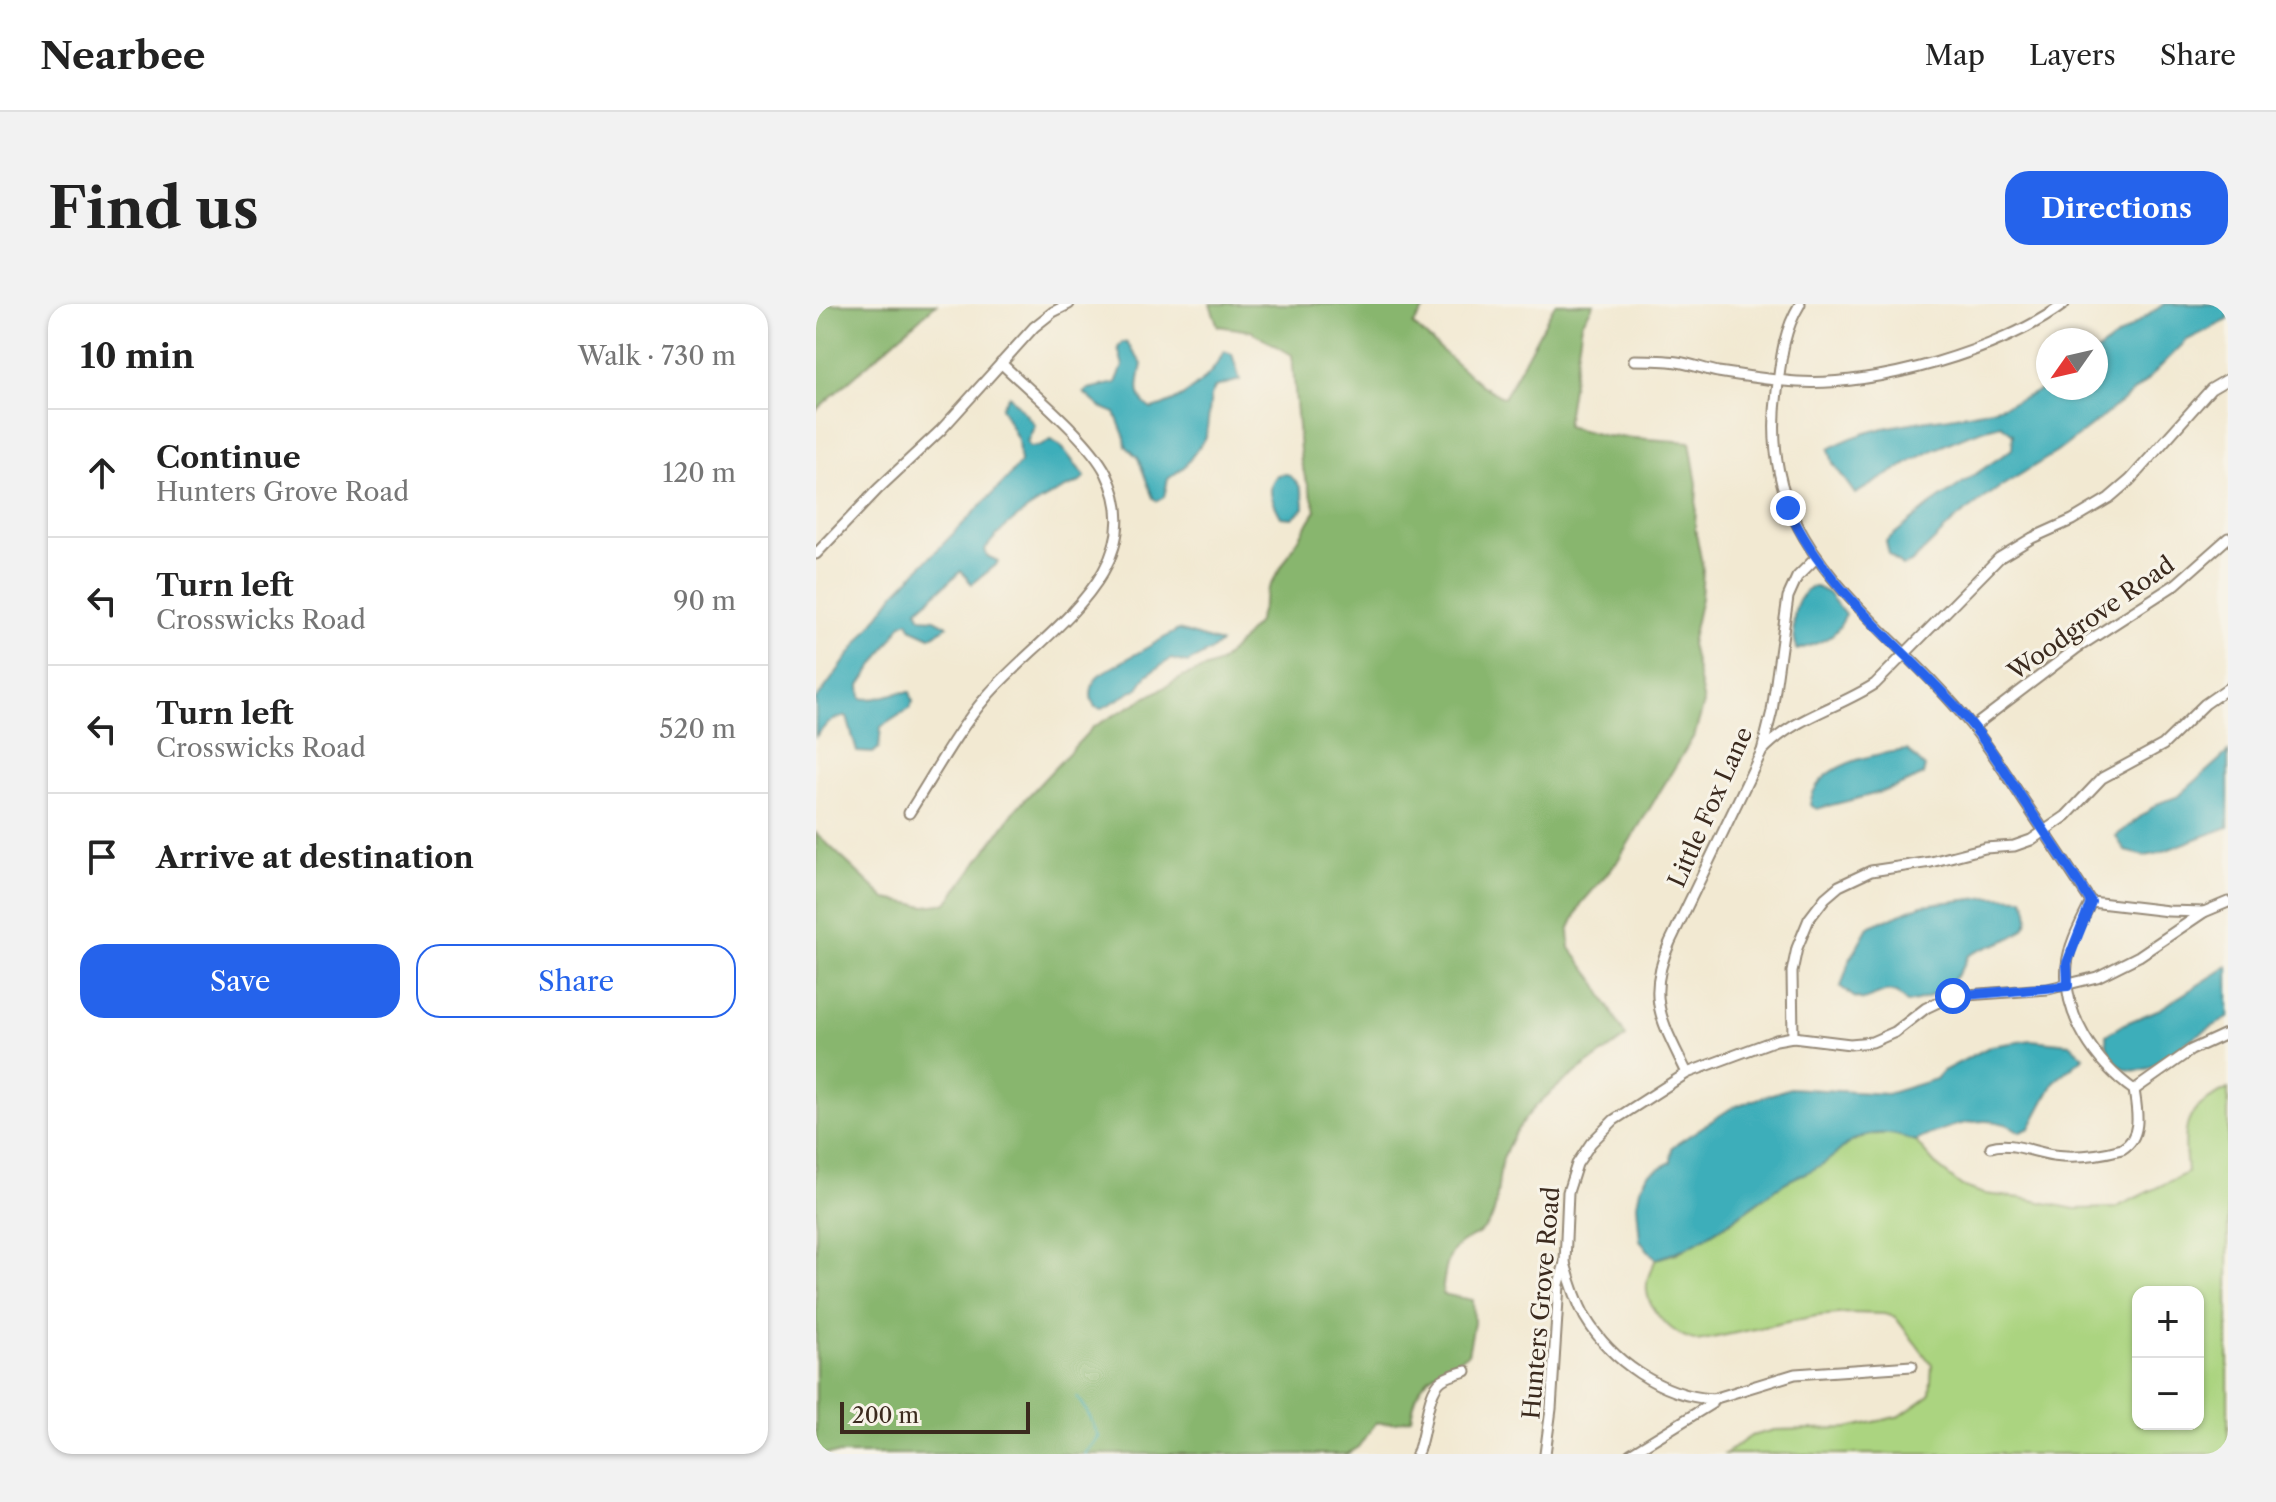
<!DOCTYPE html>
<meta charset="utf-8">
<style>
body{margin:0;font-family:"Libre Caslon Text",serif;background:#f2f2f2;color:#222}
.controls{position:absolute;right:24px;bottom:24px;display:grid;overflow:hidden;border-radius:16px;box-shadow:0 2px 6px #0004}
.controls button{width:72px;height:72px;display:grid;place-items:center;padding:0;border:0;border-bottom:2px solid #e0e0e0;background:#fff;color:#222;font:40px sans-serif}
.compass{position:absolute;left:1220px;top:24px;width:72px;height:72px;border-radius:50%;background:#fff;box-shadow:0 2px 6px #0004;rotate:236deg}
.scale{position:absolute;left:24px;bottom:20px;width:190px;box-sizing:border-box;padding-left:8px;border:4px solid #3b2a1e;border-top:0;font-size:22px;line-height:28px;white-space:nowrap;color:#3b2a1e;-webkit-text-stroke:6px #f7f3e8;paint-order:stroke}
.stop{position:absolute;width:24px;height:24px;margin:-18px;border:6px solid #2563eb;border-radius:50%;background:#fff}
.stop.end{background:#2563eb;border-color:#fff;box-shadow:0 2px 8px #0008}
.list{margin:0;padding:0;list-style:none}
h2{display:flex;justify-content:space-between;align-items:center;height:104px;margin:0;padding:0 32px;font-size:34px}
h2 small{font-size:26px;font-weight:400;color:#767676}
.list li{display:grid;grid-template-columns:52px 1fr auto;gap:24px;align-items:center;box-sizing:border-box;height:128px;padding:0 32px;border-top:2px solid #e0e0e0}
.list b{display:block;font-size:30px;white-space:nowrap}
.list p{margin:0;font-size:26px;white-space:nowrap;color:#767676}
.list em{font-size:26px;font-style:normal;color:#767676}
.actions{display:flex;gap:16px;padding:24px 32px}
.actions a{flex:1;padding:18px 0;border:2px solid #2563eb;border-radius:24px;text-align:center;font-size:28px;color:#2563eb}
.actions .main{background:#2563eb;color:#fff}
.icon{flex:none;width:44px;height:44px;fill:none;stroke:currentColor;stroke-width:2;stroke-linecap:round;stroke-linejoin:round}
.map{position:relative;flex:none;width:1412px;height:1150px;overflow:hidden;border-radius:24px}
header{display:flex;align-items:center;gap:48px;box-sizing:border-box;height:112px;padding:0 40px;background:#fff;border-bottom:2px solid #e0e0e0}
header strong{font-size:38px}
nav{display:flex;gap:44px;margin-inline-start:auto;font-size:28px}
.intro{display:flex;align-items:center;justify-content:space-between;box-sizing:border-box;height:192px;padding:0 48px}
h1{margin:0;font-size:56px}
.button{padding:20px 36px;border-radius:24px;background:#2563eb;color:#fff;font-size:28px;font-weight:700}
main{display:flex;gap:48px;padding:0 48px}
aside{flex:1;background:#fff;border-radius:24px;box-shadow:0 2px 6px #0004}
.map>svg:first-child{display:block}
</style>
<header>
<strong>Nearbee</strong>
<nav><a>Map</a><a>Layers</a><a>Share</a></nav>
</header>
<div class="intro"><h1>Find us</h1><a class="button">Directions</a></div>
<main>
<aside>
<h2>10 min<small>Walk · 730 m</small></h2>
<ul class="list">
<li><svg class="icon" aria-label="ahead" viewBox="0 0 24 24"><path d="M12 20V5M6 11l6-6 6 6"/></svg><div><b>Continue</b><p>Hunters Grove Road</p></div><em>120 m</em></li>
<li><svg class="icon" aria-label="left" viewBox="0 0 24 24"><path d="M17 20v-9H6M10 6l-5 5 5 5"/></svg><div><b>Turn left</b><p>Crosswicks Road</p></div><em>90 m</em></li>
<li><svg class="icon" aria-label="left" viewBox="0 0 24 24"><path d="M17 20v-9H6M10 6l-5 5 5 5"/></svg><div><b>Turn left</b><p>Crosswicks Road</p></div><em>520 m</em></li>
<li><svg class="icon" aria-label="arrive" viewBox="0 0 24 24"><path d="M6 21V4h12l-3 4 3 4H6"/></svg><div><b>Arrive at destination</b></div></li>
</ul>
<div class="actions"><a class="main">Save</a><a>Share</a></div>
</aside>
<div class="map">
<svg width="1412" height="1150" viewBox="0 0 1412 1150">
<rect width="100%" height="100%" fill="#f7f3e8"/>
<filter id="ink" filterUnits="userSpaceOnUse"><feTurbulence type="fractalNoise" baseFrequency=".0125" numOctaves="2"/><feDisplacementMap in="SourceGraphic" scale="16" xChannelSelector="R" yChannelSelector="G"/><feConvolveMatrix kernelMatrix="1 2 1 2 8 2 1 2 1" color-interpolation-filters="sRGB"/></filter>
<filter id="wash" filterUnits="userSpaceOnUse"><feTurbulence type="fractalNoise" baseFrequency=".006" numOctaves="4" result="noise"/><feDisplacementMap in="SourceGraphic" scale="32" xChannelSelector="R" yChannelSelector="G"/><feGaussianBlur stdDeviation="1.8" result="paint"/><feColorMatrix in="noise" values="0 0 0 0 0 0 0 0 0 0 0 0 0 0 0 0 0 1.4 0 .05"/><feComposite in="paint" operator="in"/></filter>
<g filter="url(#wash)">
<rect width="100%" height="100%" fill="#f2e9d2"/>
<path fill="#abd480" stroke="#737f4f" stroke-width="2" fill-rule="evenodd" d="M1412 785V1150H909L935 1132 958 1126 1032 1124 1084 1112 1114 1091 1116 1061 1079 1013 1068 1010 1033 1009 1000 1012 882 1037C859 1033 828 1006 831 979 831 972 837 962 840 955L861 949 912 920 969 878 1007 860 1027 841 1051 831 1078 829 1099 837 1122 863 1146 882 1168 890 1205 894 1259 905 1299 904 1371 869C1367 820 1366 807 1412 785ZM1322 988H1382V1120H1322Z"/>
<g fill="#88b66e" stroke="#627046" stroke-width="2">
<path d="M0 0H120L0 106Z"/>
<path d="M394 0H612L597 21 666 82 688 94 739 0H778L766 19 750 122 789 132 874 138 881 180 879 224 887 265 885 294 875 340 888 399 879 430 801 558 765 600 753 626 754 644 777 674 810 733C765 767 709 795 688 852 680 872 684 899 674 918 666 931 656 932 645 939 630 949 628 974 626 990L657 996 658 1019 652 1050C618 1070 602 1071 595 1114L581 1118 560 1119 542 1143 531 1150H0V529L70 595 110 602 131 599 201 504 277 423 369 372 404 359 441 320 452 285 500 206 485 159 476 51 435 27 402 22Z"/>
</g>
<g fill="#3eaeba" stroke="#3c6c6c" stroke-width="2">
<path d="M1348 0H1412V16L1371 36 1328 79 1293 108 1241 148 1184 183 1140 215 1095 259 1086 262 1073 250 1070 237 1113 202 1196 145 1197 130 1185 121C1133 133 1085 163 1039 190L1017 159 1013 145C1079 106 1169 124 1232 81V84H1280V48Z"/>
<path d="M306 38 311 39 326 60C323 78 316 92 335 105 363 99 397 74 408 47L416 50 424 76 399 83 395 92 390 133 369 162 352 175 348 193 341 197 337 194 322 154 310 142 309 134 299 109 284 103 268 89 272 85 300 79 307 62 302 44Z"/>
<path d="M193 91 219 121 211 138 214 143 224 142 235 136 245 142 269 173 264 178C230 191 191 216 169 245L171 252 182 257 180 261 156 280 145 267 101 306 105 314 119 315 132 322 114 333 96 325 92 317 86 320 44 381 45 394C60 398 76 387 94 388L97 398 94 404 65 423 63 444 57 449 41 448 31 413C17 412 8 423 0 432V396L80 288 191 175 204 159 202 136 185 103Z"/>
<path d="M471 170C484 178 488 188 488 204L476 214 465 213C457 198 449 186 461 171Z"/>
<path d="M998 282 1012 289 1029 311C1022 334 1003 339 981 346 975 324 975 292 998 282Z"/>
<path d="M362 326 404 339 395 347 371 359 355 355 331 371 322 384 285 405 279 403C272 392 275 381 283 371Z"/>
<path d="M1091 446 1109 463 1107 471C1072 489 1037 495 1001 505L994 501C998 460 1057 450 1091 446Z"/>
<path d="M1412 448V523L1340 550 1329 552 1309 547 1300 532 1341 500 1363 492Z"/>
<path d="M1174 593 1207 594C1231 635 1172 638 1152 652 1142 678 1119 695 1091 699L1080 689 1071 687 1048 696 1038 693 1025 683 1034 655 1052 623 1106 601Z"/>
<path d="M1412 662V714L1378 733 1333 764C1308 773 1290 756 1290 731L1308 720 1344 705Z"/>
<path d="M1215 736 1254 740 1268 753 1239 777 1214 824 1204 828C1175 805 1129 823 1099 837 1083 831 1068 827 1051 831 1030 836 1022 851 1005 861 993 869 979 872 967 880 925 908 889 941 840 955L824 937 821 900 824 885 832 870 855 858 856 843 917 803 974 784 1071 790 1120 775 1127 767 1175 742Z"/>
</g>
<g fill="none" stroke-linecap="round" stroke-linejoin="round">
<path stroke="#3eaeba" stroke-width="2" d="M261 1093 273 1111 283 1133 269 1150"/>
</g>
</g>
<g filter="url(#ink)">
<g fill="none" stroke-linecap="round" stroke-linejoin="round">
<g stroke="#968a78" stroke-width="13">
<g id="minor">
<path d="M984 0C967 28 965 55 961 87 939 251 1067 311 1156 422 1175 445 1191 472 1208 497 1230 530 1253 564 1275 598 1266 617 1253 639 1251 661 1246 711 1280 759 1318 786 1321 806 1327 833 1306 845 1284 851 1260 854 1237 851 1217 848 1194 837 1175 843"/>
<path d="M818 56C832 56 847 56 861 58 875 60 888 65 902 68 928 72 955 76 981 78 1059 83 1185 47 1248 0"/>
<path d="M0 250 62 185 125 126 218 23 237 8 253 0"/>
<path d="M1157 423 1261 344 1360 280 1412 234"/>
<path d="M946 447C978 413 1020 405 1059 380L1183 254 1216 234 1256 216 1293 194 1314 176 1395 85 1412 75"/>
<path d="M93 509C118 470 141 427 171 392 225 329 339 267 290 169 272 134 215 88 185 59"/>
<path d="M1275 598 1352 607 1388 608"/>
<path d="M977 733 976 668 981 644 993 615 1009 594 1023 582 1055 567 1115 558 1169 544 1198 542 1215 536 1250 512 1286 474 1347 441 1389 400 1412 384"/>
<path d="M871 769C846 717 829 694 854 638L946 447 956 407 972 293 981 273 1000 254"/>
<path d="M1318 786 1375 746 1412 729"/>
<path d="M749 959C754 977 760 996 769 1013 795 1057 846 1092 897 1095"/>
<path d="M601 1150C610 1131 610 1087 626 1076 632 1072 643 1069 650 1067"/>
<path d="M729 1150 735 1105 743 980 749 959 752 888 761 860 775 839 798 816 871 769 960 736 977 733 1034 740 1056 738 1079 728 1110 704 1129 695 1151 691 1232 685 1281 673 1323 652 1388 608 1412 598"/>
<path d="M814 1150 895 1100 897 1095 979 1070 1096 1062"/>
</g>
</g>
<use href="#minor" stroke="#fff" stroke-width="9"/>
</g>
</g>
<g fill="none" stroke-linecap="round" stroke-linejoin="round" filter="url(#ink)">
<path stroke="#2563eb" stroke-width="10" d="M972 204C1012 292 1096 349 1156 421 1174 443 1189 468 1204 491 1228 527 1252 562 1275 598L1251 659 1252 682 1137 692"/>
</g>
<g text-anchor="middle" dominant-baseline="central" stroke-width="6" stroke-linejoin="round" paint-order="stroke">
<g font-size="24" fill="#3b2a1e" stroke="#f7f3e8">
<text transform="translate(1275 314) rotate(-35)">Woodgrove Road</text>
<text transform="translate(894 503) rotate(-66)">Little Fox Lane</text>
<text transform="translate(725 999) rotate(-85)">Hunters Grove Road</text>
</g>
</g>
</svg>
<div class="controls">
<button>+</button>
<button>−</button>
</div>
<svg class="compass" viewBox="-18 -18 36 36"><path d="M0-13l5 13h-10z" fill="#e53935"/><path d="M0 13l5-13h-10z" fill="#767676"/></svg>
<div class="scale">200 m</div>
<div class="stop" style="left:1137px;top:692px"></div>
<div class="stop end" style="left:972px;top:204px"></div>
</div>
</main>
